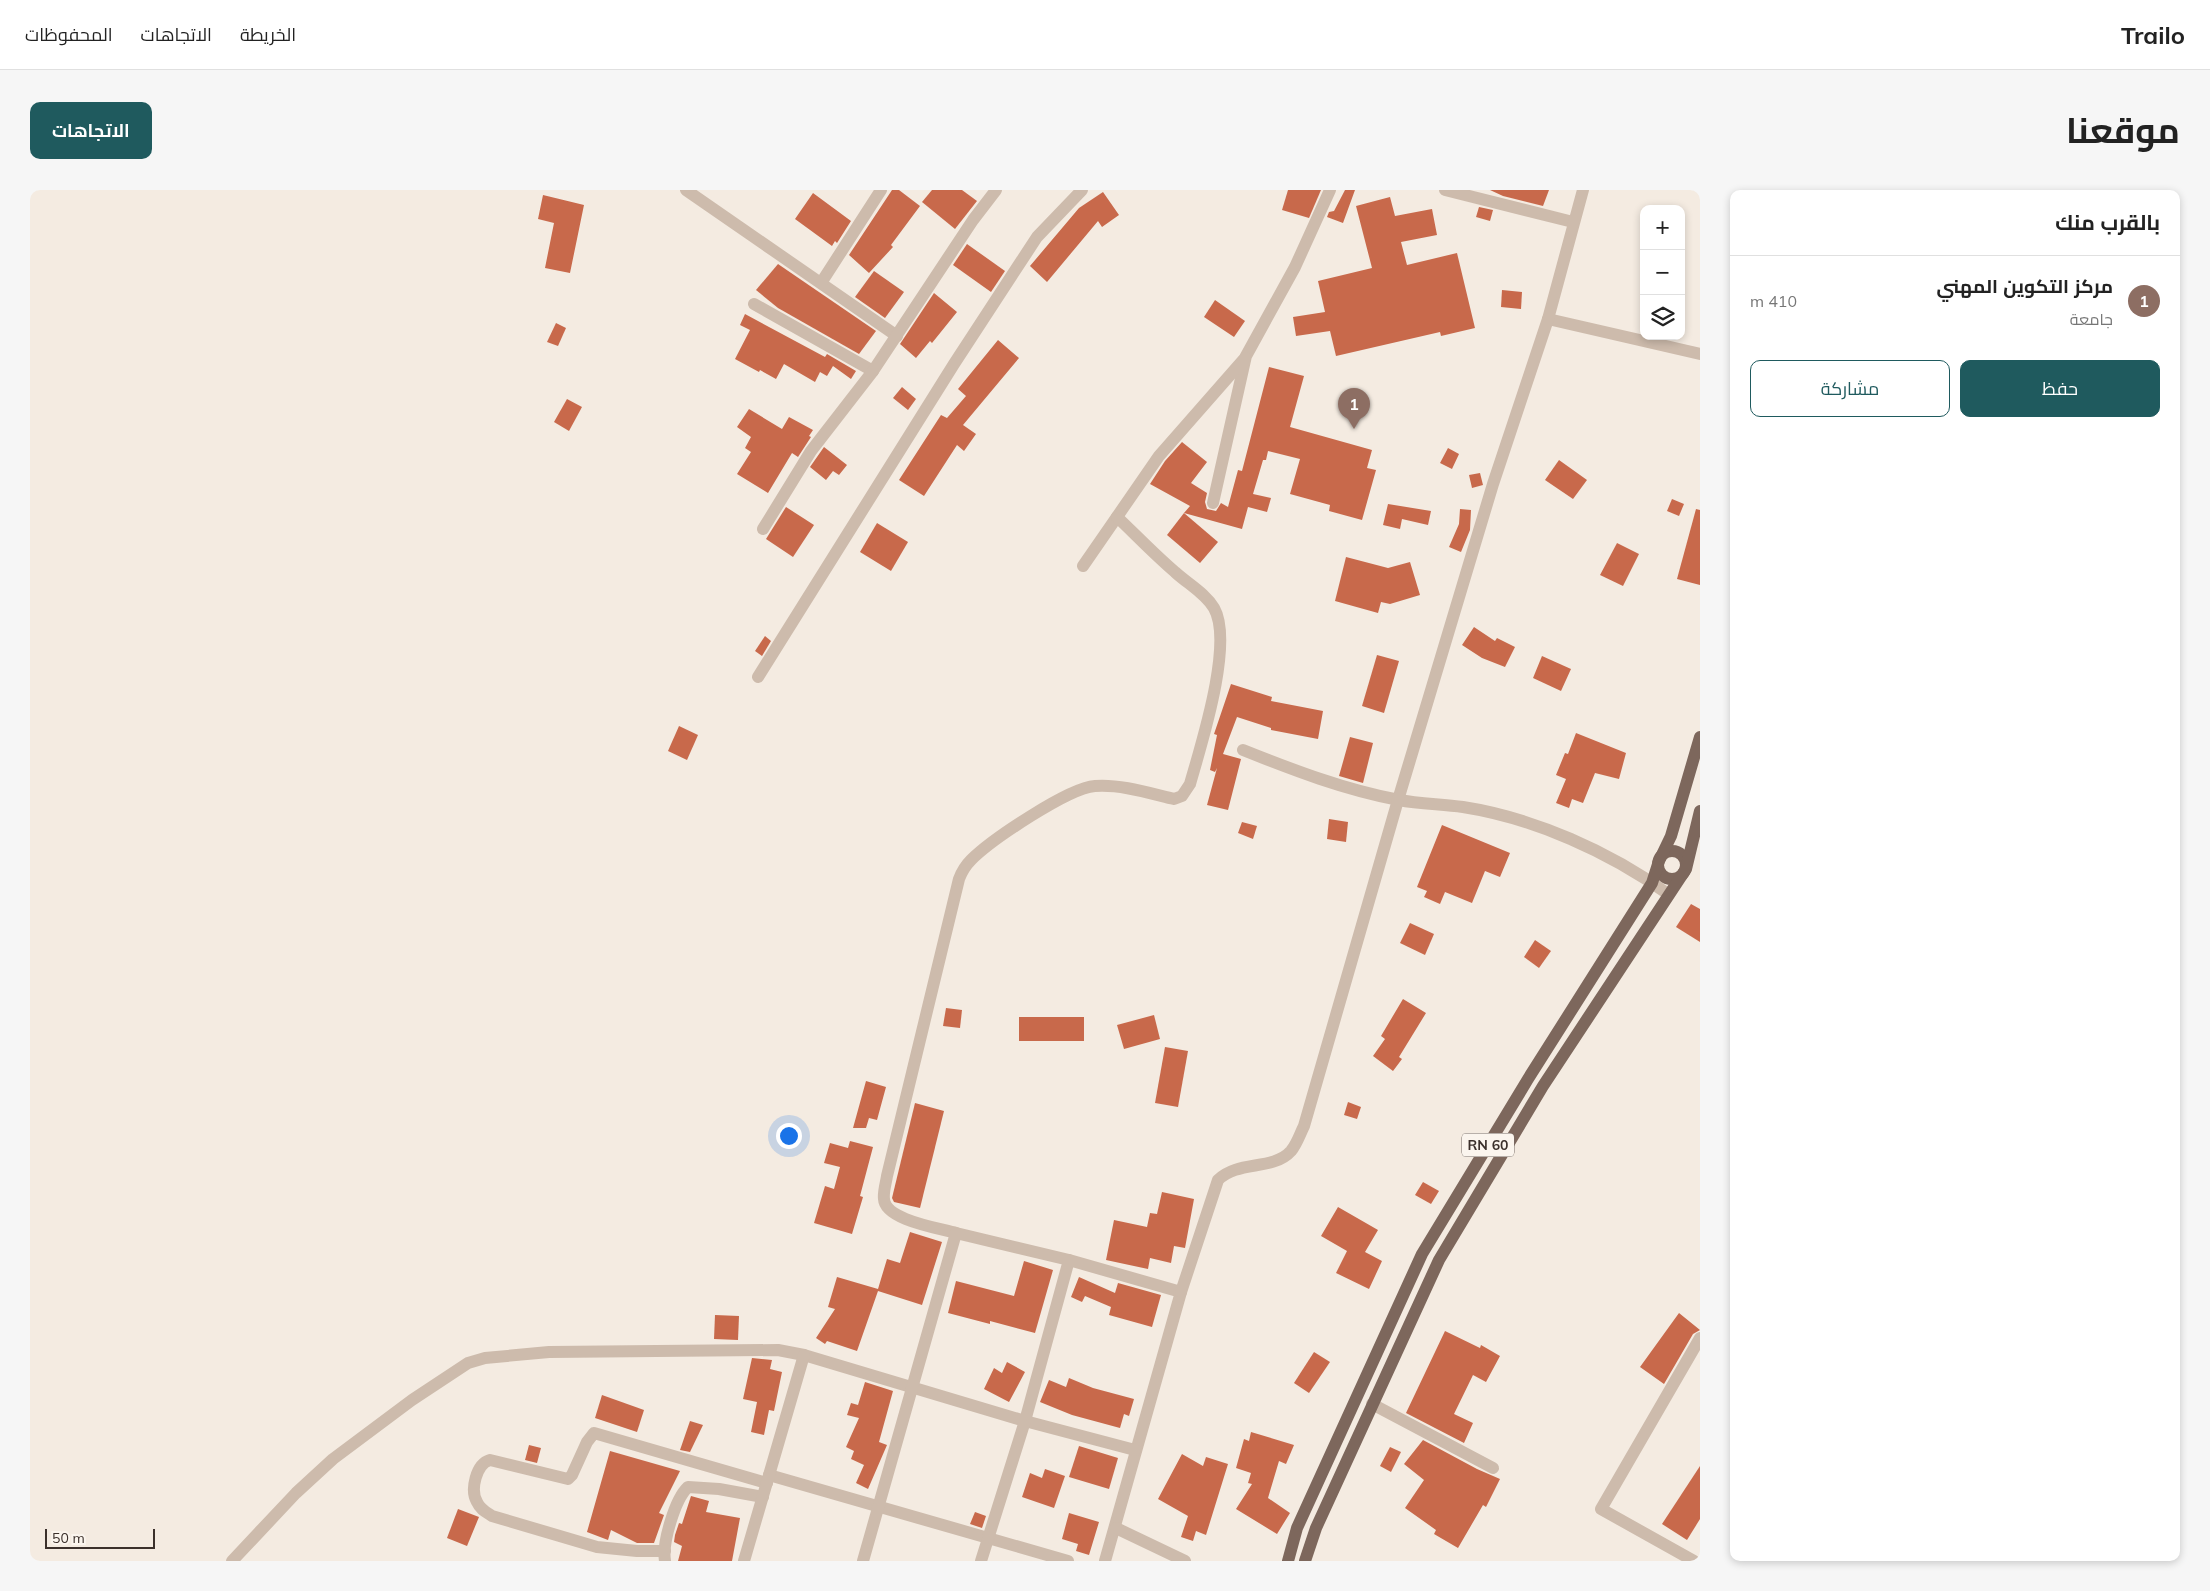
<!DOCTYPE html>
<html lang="ar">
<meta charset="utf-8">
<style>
body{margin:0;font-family:Mulish,Cairo,sans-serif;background:#f6f6f6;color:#222;direction:rtl}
.controls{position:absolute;right:15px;top:15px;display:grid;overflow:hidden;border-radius:10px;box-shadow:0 2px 8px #0003}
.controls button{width:45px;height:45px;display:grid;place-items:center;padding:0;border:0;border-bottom:1px solid #e0e0e0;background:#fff;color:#222;font:25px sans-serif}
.scale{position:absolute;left:15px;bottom:12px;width:110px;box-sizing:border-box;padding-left:5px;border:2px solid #3b302b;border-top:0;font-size:14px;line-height:18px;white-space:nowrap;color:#3b302b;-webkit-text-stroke:4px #fbf5ee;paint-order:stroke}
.you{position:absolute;left:758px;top:945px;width:18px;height:18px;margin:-12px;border:4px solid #fff;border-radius:50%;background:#1a73e8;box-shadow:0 0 0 8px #1a73e833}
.badge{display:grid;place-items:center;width:32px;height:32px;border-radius:50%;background:#1f5a5e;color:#fff;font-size:16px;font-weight:700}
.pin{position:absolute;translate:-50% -41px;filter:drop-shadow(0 1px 2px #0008)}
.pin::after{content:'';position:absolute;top:26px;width:18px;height:15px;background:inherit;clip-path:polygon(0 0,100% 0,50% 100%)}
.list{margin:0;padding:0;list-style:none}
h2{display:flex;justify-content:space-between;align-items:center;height:65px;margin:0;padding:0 20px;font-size:21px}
h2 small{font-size:16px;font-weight:400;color:#767676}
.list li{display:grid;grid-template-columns:32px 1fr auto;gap:15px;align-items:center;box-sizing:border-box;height:90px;padding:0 20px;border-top:1px solid #e0e0e0}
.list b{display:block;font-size:19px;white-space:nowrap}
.list p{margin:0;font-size:16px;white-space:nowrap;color:#767676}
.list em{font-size:16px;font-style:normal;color:#767676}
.actions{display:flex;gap:10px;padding:15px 20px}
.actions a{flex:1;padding:11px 0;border:1px solid #1f5a5e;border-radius:10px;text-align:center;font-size:18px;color:#1f5a5e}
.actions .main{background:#1f5a5e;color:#fff}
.icon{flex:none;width:28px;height:28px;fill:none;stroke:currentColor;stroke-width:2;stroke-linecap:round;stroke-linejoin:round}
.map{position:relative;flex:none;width:1670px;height:1371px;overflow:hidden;direction:ltr;border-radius:10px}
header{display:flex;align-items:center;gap:30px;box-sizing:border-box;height:70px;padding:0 25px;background:#fff;border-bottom:1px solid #e0e0e0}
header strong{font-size:24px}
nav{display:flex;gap:28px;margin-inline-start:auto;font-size:18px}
.intro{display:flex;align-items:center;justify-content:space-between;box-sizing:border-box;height:120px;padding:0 30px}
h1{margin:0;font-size:35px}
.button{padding:12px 22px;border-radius:10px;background:#1f5a5e;color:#fff;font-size:18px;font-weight:700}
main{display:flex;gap:30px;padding:0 30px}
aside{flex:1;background:#fff;border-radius:10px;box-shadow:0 2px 8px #0003}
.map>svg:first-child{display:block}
</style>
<header>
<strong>Trailo</strong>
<nav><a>الخريطة</a><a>الاتجاهات</a><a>المحفوظات</a></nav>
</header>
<div class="intro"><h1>موقعنا</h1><a class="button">الاتجاهات</a></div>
<main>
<aside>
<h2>بالقرب منك<small></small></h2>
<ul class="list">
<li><span class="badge" style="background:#8d6e63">1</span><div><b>مركز التكوين المهني</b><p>جامعة</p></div><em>410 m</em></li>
</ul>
<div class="actions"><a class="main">حفظ</a><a>مشاركة</a></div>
</aside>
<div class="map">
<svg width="1670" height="1371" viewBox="0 0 1670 1371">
<rect width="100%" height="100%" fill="#f4ebe1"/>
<g fill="#c8694b">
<path d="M862 0H869L890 16 861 55 863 57 839 83 819 65Z"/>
<path d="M902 0H932L947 11 925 39 892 12Z"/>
<path d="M1258 0H1291L1279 28 1252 20Z"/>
<path d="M1315 0H1325L1313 33 1297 27 1299 22 1304 21Z"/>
<path d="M1460 0H1519L1513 16 1473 6Z"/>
<path d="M1073 2 1089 25 1072 37 1068 31 1017 92 1000 76 1049 18Z"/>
<path d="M783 3 821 31 807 53 805 51 802 56 765 29Z"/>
<path d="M513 5 554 15 540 83 515 78 524 33 508 29Z"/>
<path d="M1360 7 1365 26 1402 19 1407 45 1371 52 1377 75 1427 63 1445 138 1411 146 1410 142 1306 166 1300 141 1266 146 1263 127 1295 122 1288 91 1342 78 1326 16Z"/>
<path d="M1449 17 1463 20 1460 31 1446 27Z"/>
<path d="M937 54 975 81 961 102 923 75Z"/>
<path d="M748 74 846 141 829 164 748 118 726 100Z"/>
<path d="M844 81 874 102 855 128 825 107Z"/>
<path d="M1472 100 1492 102 1491 119 1471 117Z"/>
<path d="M904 103 927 122 902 153 900 151 886 168 870 154Z"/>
<path d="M1185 110 1215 131 1204 147 1174 127Z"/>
<path d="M715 124 795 167 797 164 826 181 821 189 803 176 797 186 790 182 785 192 754 174 746 189 730 180 729 182 705 169 720 140 710 135Z"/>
<path d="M526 133 536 138 528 156 517 152Z"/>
<path d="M968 150 989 168 933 235 946 244 934 261 927 255 894 306 869 290 911 225 917 228 936 206 928 199Z"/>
<path d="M1239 177 1274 186 1260 237 1342 260 1337 278 1346 280 1332 330 1299 321 1300 315 1260 304 1270 269 1238 261 1236 270H1233L1223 304 1241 308 1237 322 1218 317 1212 339 1154 323 1160 316 1120 294 1135 271 1152 252 1177 272 1161 293 1177 303 1175 312 1177 319 1186 321 1191 313 1198 317 1208 280 1212 281Z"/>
<path d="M872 197 886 209 878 220 863 208Z"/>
<path d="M537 209 552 217 539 241 524 232Z"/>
<path d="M719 219 752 239 759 227 783 240 779 246 781 247 768 267 762 263 738 303 707 284 721 262 715 258 721 247 707 237Z"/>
<path d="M794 257 817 275 809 285 803 281 796 290 780 277Z"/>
<path d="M1418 258 1429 264 1422 279 1410 273Z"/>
<path d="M1529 270 1557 290 1543 309 1515 290Z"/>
<path d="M1450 283 1453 295 1442 298 1439 285Z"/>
<path d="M1642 309 1654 314 1649 326 1637 321Z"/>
<path d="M1358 314 1401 321 1398 335 1372 329 1370 339 1353 335Z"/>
<path d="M756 317 784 335 763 367 736 349Z"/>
<path d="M1430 319 1441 320 1440 340 1431 362 1419 357 1429 334Z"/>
<path d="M1666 319 1670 320V395L1647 389Z"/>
<path d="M1154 323 1188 352 1170 373 1137 345Z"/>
<path d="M847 333 878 352 861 381 830 362Z"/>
<path d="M1587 353 1609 364 1593 396 1570 385Z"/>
<path d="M1316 367 1358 378 1380 372 1390 405 1360 414 1351 412 1348 423 1305 411Z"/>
<path d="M1444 437 1465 451 1467 448 1485 457 1475 477 1452 468 1432 455Z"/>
<path d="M735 446 741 451 732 466 725 461Z"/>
<path d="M1347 465 1369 471 1354 523 1332 516Z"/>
<path d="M1512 466 1541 479 1531 501 1503 488Z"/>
<path d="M1201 494 1242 507 1241 511 1293 521 1288 549 1241 540V538L1207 527 1193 564 1211 569 1198 620 1177 615 1187 578 1185 582 1180 580 1187 545 1184 544Z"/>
<path d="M649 536 668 545 657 570 638 561Z"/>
<path d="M1546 543 1596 563 1589 589 1565 583 1553 613 1542 609 1539 618 1526 613 1536 589 1526 585 1535 563 1538 564Z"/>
<path d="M1320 547 1343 553 1333 593 1309 586Z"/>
<path d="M1299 629 1318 632 1316 652 1297 649Z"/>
<path d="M1212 632 1227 636 1223 649 1208 643Z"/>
<path d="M1412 635 1480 663 1470 687 1455 681 1442 713 1415 702 1410 714 1394 707 1397 701 1387 697Z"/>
<path d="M1661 714 1670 719V752L1646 737Z"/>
<path d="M1380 733 1404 744 1395 765 1370 753Z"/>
<path d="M1505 750 1521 761 1509 778 1494 767Z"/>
<path d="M1373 809 1396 823 1369 867 1372 869 1363 881 1343 866 1355 849 1351 846Z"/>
<path d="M916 818 932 820 930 838 913 836Z"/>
<path d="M1124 825 1130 849 1094 859 1087 835Z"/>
<rect x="989" y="827" width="65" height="24"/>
<path d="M1135 857 1158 861 1148 917 1125 913Z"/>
<path d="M836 891 856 897 847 930 839 928 836 938H823Z"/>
<path d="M1318 912 1331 917 1327 929 1314 925Z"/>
<path d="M885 913 914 921 890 1018 864 1012 862 1008Z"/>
<path d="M820 951 843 957 830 1006 833 1007 822 1044 784 1033 795 996 804 999 810 977 794 973 800 953 818 958Z"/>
<path d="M1393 992 1409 1001 1401 1014 1385 1005Z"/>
<path d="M1132 1002 1164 1009 1155 1058 1144 1056 1141 1073 1120 1068 1118 1079 1076 1070 1084 1030 1117 1037 1120 1023 1127 1024Z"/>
<path d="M1308 1017 1348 1040 1335 1062 1352 1071 1339 1099 1306 1083 1317 1061 1291 1046Z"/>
<path d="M880 1042 912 1052 892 1115 848 1101 827 1161 797 1151 795 1154 786 1148 805 1119 798 1117 807 1087 848 1099 857 1069 870 1073Z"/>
<path d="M994 1071 1023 1080 1005 1143 960 1131V1134L918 1123 926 1091 984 1106Z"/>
<path d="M1049 1087 1085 1103 1088 1093 1131 1105 1122 1137 1079 1125 1081 1117 1055 1106 1052 1112 1041 1107Z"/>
<path d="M1649 1123 1670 1140 1663 1144 1634 1194 1610 1177Z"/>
<path d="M685 1125 709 1126 708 1150 684 1149Z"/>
<path d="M1415 1141 1450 1158 1451 1155 1470 1166 1456 1192 1443 1185 1424 1224 1443 1233 1434 1253 1376 1223Z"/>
<path d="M1284 1162 1300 1172 1279 1203 1264 1193Z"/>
<path d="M722 1168 742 1170 740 1179 752 1182 744 1221 739 1220 734 1245 721 1242 727 1212 713 1209Z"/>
<path d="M977 1172 995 1182 979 1212 954 1199 964 1178 972 1183Z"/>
<path d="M1039 1188 1063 1198 1104 1209 1099 1226 1094 1224 1090 1238 1042 1225 1010 1212 1019 1190 1036 1197Z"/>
<path d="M835 1192 863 1201 849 1252 857 1255 838 1299 826 1293 834 1275 821 1269 824 1261 816 1257 829 1228 817 1225 821 1213 828 1215Z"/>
<path d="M572 1205 614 1220 607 1242 565 1228Z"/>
<path d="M660 1231 673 1235 660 1262 650 1260Z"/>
<path d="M1221 1242 1264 1255 1256 1274 1249 1271 1238 1308 1260 1323 1247 1344 1206 1319 1222 1294 1218 1293 1221 1283 1206 1278 1214 1249 1219 1251Z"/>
<path d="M1393 1250 1447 1279 1470 1289 1456 1317 1453 1315 1428 1358 1404 1344 1406 1340 1375 1318 1394 1290 1374 1274Z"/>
<path d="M499 1255 511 1258 507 1273 495 1270Z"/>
<path d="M1049 1256 1088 1268 1079 1299 1039 1287Z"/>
<path d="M1360 1257 1371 1262 1361 1282 1350 1276Z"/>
<path d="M580 1261 650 1281 629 1323 634 1325 624 1353H607L581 1340 578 1350 557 1342Z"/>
<path d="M1152 1264 1173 1276 1176 1267 1198 1274 1176 1345 1166 1341 1163 1351 1151 1347 1158 1326 1128 1309Z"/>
<path d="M1670 1276V1329L1657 1350 1632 1334Z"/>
<path d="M1015 1279 1035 1286 1024 1318 992 1307 1000 1283 1012 1288Z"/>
<path d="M661 1306 679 1311 676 1322 710 1328 702 1371H648L652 1356 644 1352 645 1345 649 1333 652 1334Z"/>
<path d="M428 1319 449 1327 437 1356 417 1348Z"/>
<path d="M945 1322 956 1326 952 1338 940 1334Z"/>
<path d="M1039 1323 1069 1332 1059 1365 1046 1361 1048 1354 1032 1349Z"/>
</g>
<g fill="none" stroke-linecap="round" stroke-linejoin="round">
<g stroke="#cdbbac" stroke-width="12">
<path d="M656 0 867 146"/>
<path d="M1415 0 1543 32"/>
<path d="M791 93 851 0"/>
<path d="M724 114 843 181"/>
<path d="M1518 129 1670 164"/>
<path d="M1183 313 1216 166 1265 77 1300 0"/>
<path d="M733 339 781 261 843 181 943 30 966 0"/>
<path d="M1053 376 1129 266 1215 168"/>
<path d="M728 487 924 174 1007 47 1052 0"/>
<path d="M1213 560C1263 580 1315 600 1369 610 1390 614 1412 614 1433 617 1504 628 1580 662 1638 704"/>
<path d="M926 1043C909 1038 855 1030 854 1009 853 1002 856 993 857 986L929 689C932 681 935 676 941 670 961 650 1038 598 1065 596 1090 594 1119 603 1144 609L1152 606 1160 594C1171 555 1204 453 1184 418 1175 403 1158 394 1145 382 1125 365 1106 345 1087 327"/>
<path d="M1039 1070 1151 1102 1075 1371"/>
<path d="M1151 1102 1188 990C1208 970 1243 981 1261 961 1267 954 1270 944 1274 936L1368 610 1463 294 1518 129 1553 0"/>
<path d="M1342 1214 1463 1278"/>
<path d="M739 1285 1038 1371"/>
<path d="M1086 1338 1155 1371"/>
<path d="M635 1361H607L567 1357 462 1326C456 1322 450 1319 447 1312 440 1300 446 1274 460 1270L538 1289 542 1285 557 1252 564 1243 737 1293"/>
<path d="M202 1371 266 1303 303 1269 382 1210 438 1173 455 1168 519 1162 748 1160 774 1165 995 1231 1105 1260"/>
<path d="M635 1371C632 1353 645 1309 658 1297L689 1299 733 1307"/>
<path d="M714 1371 774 1165"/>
<path d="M833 1371 926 1043 1039 1070 995 1231 951 1371"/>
<path d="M1664 1371 1571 1319 1670 1148"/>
</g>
<g stroke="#7d675c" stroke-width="12">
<circle cx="1642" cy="675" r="14"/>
<path d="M1258 1371 1267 1338 1392 1064 1498 889 1622 693 1629 671 1641 646 1670 547"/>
<path d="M1275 1371 1286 1338 1409 1070 1513 896 1656 679 1670 621"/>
</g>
</g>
<g text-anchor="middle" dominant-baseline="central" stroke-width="4" stroke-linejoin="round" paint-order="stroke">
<rect fill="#fbf5ee" stroke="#756b66" stroke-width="1" x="1432" y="943.5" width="52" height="23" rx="4"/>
<g font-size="14" font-weight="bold" fill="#3b302b">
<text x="1458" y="955">RN 60</text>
</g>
</g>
</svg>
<div class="controls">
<button>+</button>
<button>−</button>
<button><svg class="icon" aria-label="layers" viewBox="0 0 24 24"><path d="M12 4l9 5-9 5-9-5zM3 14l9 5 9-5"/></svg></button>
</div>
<div class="scale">50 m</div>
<div class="you"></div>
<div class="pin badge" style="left:1324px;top:239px;background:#8d6e63">1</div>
</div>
</main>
